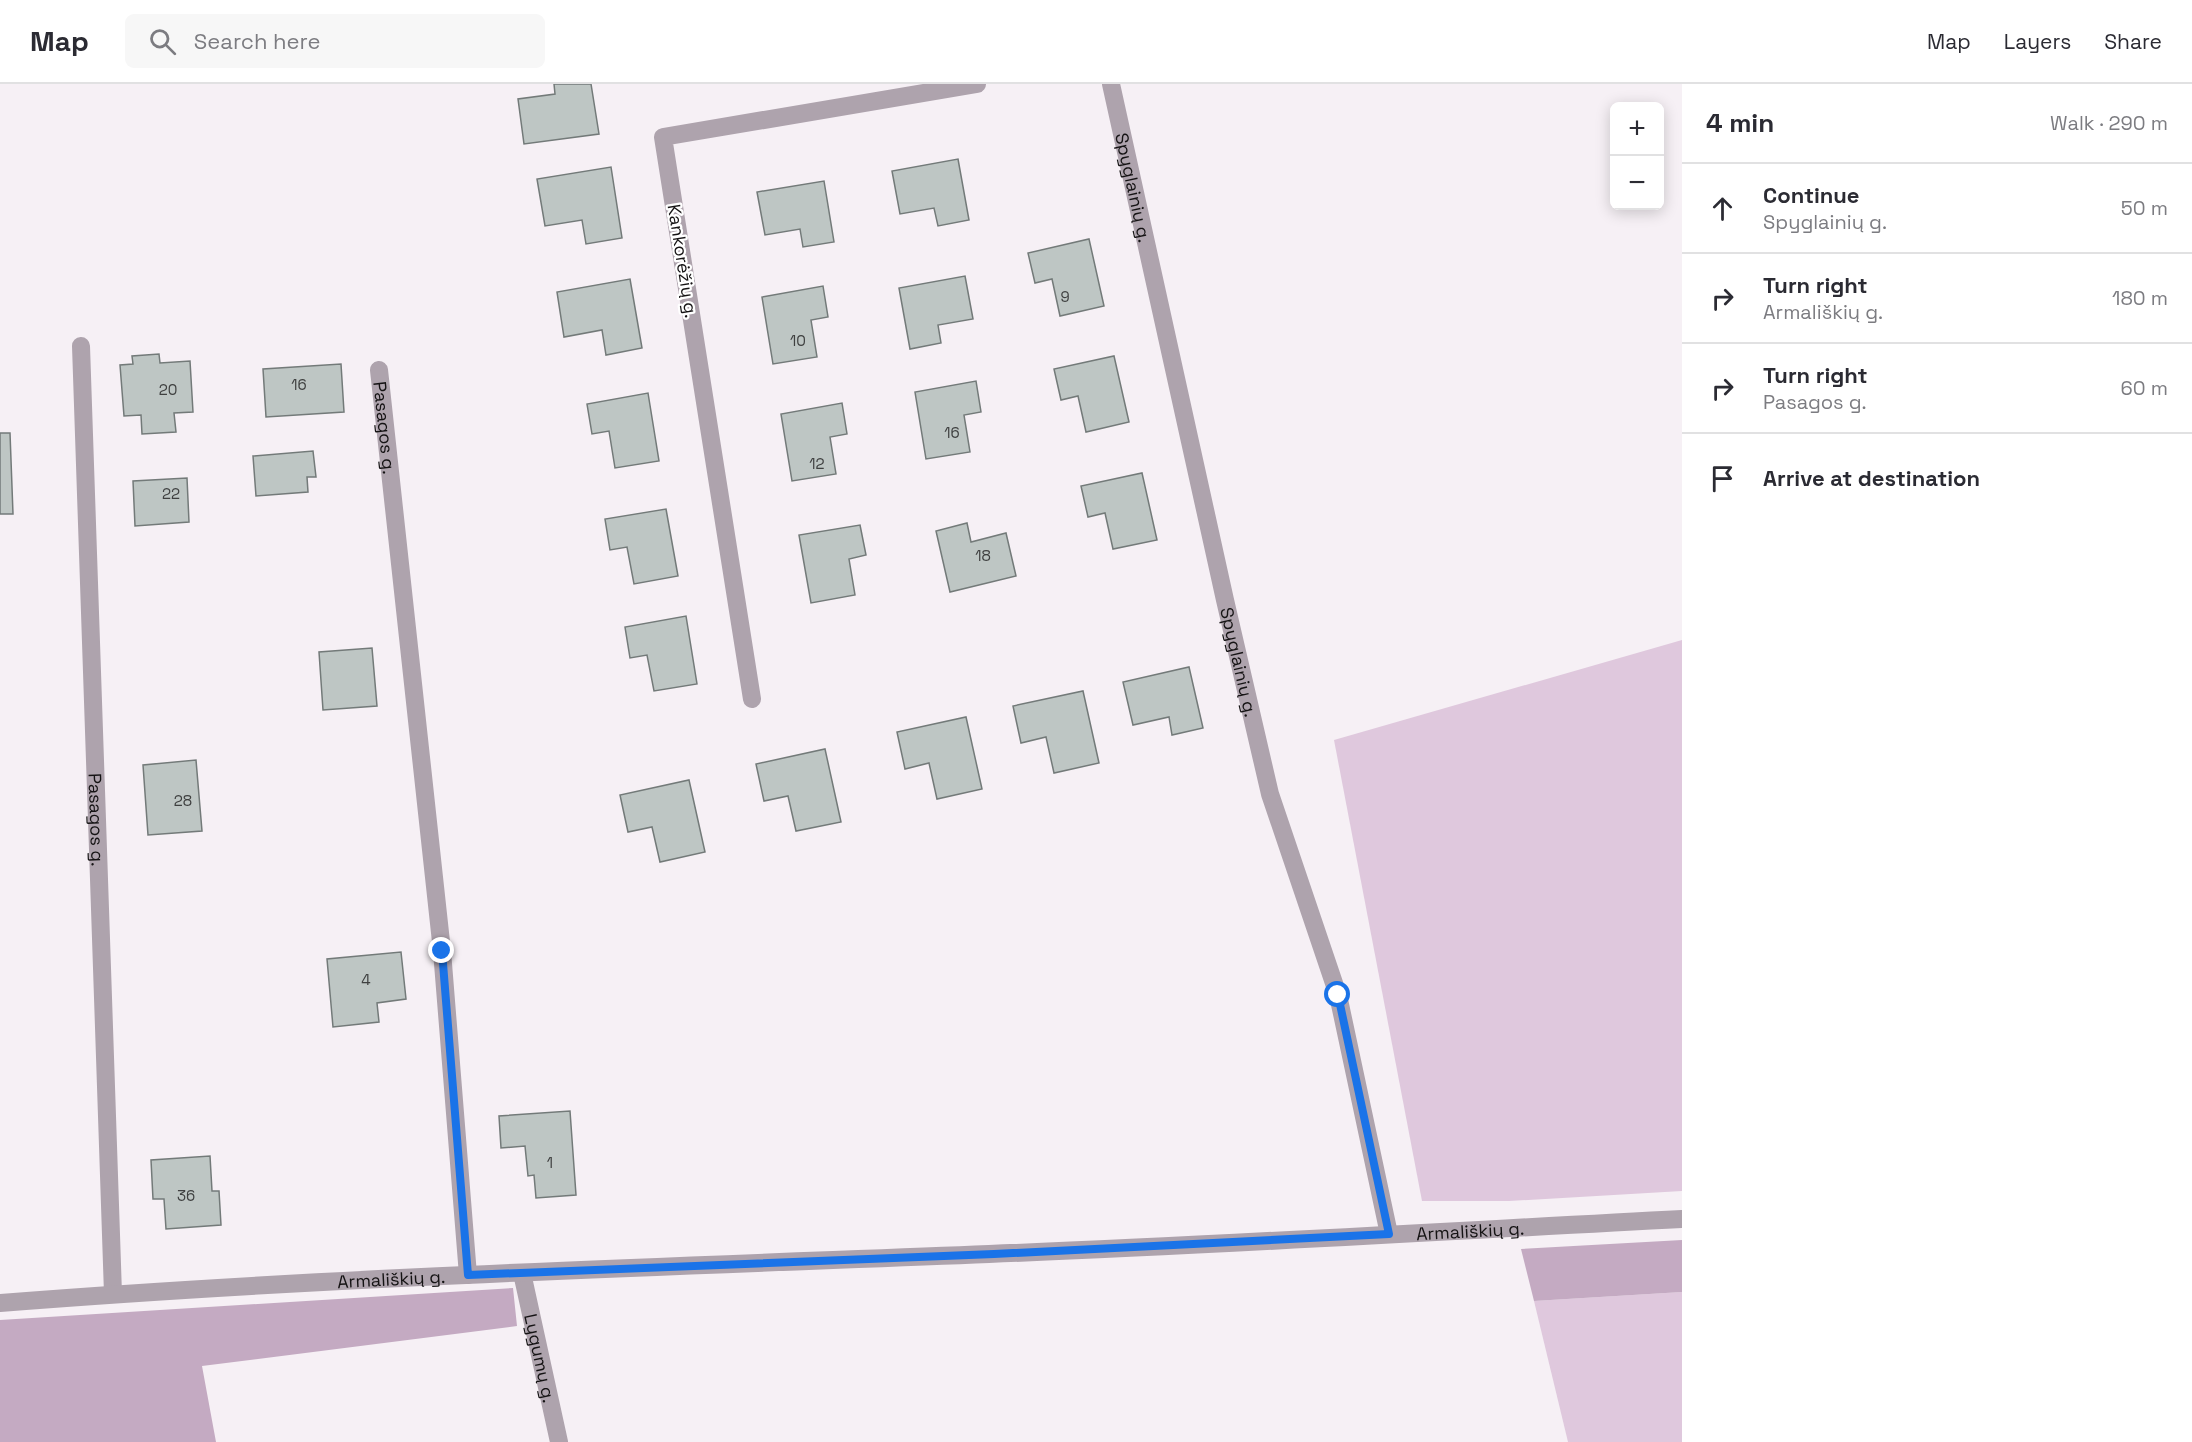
<!DOCTYPE html>
<meta charset="utf-8">
<style>
body{margin:0;font-family:"Space Grotesk",sans-serif;background:#f7f7f7;color:#2b2b33}
.controls{position:absolute;right:18px;top:18px;display:grid;overflow:hidden;border-radius:9px;box-shadow:0 3px 15px #0003}
.controls button{width:54px;height:54px;display:grid;place-items:center;padding:0;border:0;border-bottom:2px solid #e1e1e2;background:#fff;color:#2b2b33;font:30px sans-serif}
.stop{position:absolute;width:18px;height:18px;margin:-14px;border:4px solid #1a73e8;border-radius:50%;background:#fff}
.stop.end{background:#1a73e8;border-color:#fff;box-shadow:0 2px 6px #0008}
.list{margin:0;padding:0;list-style:none}
h2{display:flex;justify-content:space-between;align-items:center;height:78px;margin:0;padding:0 24px;font-size:26px}
h2 small{font-size:20px;font-weight:400;color:#7c7c81}
.list li{display:grid;grid-template-columns:39px 1fr auto;gap:18px;align-items:center;box-sizing:border-box;height:90px;padding:0 24px;border-top:2px solid #e1e1e2}
.list b{display:block;font-size:22px;white-space:nowrap}
.list p{margin:0;font-size:20px;white-space:nowrap;color:#7c7c81}
.list em{font-size:20px;font-style:normal;color:#7c7c81}
.icon{flex:none;width:33px;height:33px;fill:none;stroke:currentColor;stroke-width:2;stroke-linecap:round;stroke-linejoin:round}
.map{position:relative;flex:none;width:1682px;height:1358px;overflow:hidden}
header{display:flex;align-items:center;gap:36px;box-sizing:border-box;height:84px;padding:0 30px;background:#fff;border-bottom:2px solid #e1e1e2}
header strong{font-size:28px}
nav{display:flex;gap:33px;margin-inline-start:auto;font-size:21px}
.search{width:420px;height:54px;background:#f7f7f7;display:flex;align-items:center;gap:15px;box-sizing:border-box;padding:0 21px;border-radius:9px;color:#7c7c81;font-size:22px}
main{display:flex}
aside{flex:1;background:#fff}
.map>svg:first-child{display:block}
</style>
<header>
<strong>Map</strong>
<div class="search"><svg class="icon" aria-label="search" viewBox="0 0 24 24"><circle cx="10" cy="10" r="6"/><path d="M15 15l6 6"/></svg>Search here</div>
<nav><a>Map</a><a>Layers</a><a>Share</a></nav>
</header>
<main>
<div class="map">
<svg width="1682" height="1358" viewBox="0 0 1682 1358">
<rect width="100%" height="100%" fill="#f6f0f5"/>
<g fill="#dfc8dd">
<path d="M1682 556V1107L1509 1117H1422L1334 656Z"/>
<path d="M1682 1208V1358H1568L1534 1217Z"/>
</g>
<g fill="#c4aac2">
<path d="M1682 1156V1208L1534 1217 1521 1165Z"/>
<path d="M513 1204 517 1242 202 1282 216 1358H0V1236Z"/>
</g>
<g fill="#bec6c4" stroke="#737a79" stroke-width="1.5">
<path d="M554 0H591L599 50 524 60 518 15 555 10Z"/>
<path d="M958 75 969 136 938 142 934 124 900 130 892 87Z"/>
<path d="M611 83 622 154 586 160 582 136 545 142 537 95Z"/>
<path d="M824 97 834 158 803 163 800 145 765 151 757 108Z"/>
<path d="M1089 155 1104 222 1060 232 1052 195 1035 199 1028 169Z"/>
<path d="M965 192 973 235 938 241 941 259 910 265 899 204Z"/>
<path d="M630 195 642 264 606 271 602 246 564 253 557 208Z"/>
<path d="M823 202 828 233 811 236 817 273 773 280 762 213Z"/>
<path d="M159 270 160 279 190 277 193 328 174 329 176 348 142 350 141 331 124 332 120 281 133 280 132 272Z"/>
<path d="M1114 272 1129 338 1086 348 1078 312 1061 316 1054 285Z"/>
<path d="M341 280 344 328 266 333 263 285Z"/>
<path d="M976 297 981 328 964 331 970 368 926 375 915 308Z"/>
<path d="M648 309 659 377 615 384 609 347 592 350 587 320Z"/>
<path d="M842 319 847 350 830 353 836 390 792 397 781 330Z"/>
<path d="M0 349H10L13 430H0Z"/>
<path d="M313 367 316 393H307L308 408 256 412 253 372Z"/>
<path d="M1142 389 1157 456 1113 465 1105 429 1088 433 1081 402Z"/>
<path d="M187 394 189 438 135 442 133 397Z"/>
<path d="M666 425 678 492 634 500 627 463 610 466 605 435Z"/>
<path d="M967 439 971 458 1006 449 1016 492 950 508 936 447Z"/>
<path d="M860 441 866 471 849 475 855 511 811 519 799 451Z"/>
<path d="M686 532 697 600 654 607 647 571 630 574 625 543Z"/>
<path d="M372 564 377 622 323 626 319 568Z"/>
<path d="M1189 583 1203 644 1172 651 1169 633 1133 641 1123 598Z"/>
<path d="M1083 607 1099 679 1054 689 1046 653 1021 659 1013 622Z"/>
<path d="M966 633 982 705 937 715 929 679 905 685 897 648Z"/>
<path d="M825 665 841 738 796 747 788 712 764 717 756 680Z"/>
<path d="M196 676 202 747 148 751 143 681Z"/>
<path d="M689 696 705 768 660 778 652 743 628 748 620 711Z"/>
<path d="M401 868 406 915 377 919 379 938 333 943 327 875Z"/>
<path d="M570 1027 576 1111 536 1114 534 1091 528 1092 525 1062 501 1064 499 1032Z"/>
<path d="M210 1072 212 1107H219L221 1141 166 1145 164 1115H153L151 1076Z"/>
</g>
<g fill="none" stroke-linecap="round" stroke-linejoin="round">
<g stroke="#aea3ad" stroke-width="18">
<path id="s1" d="M1111 0 1225 516 1270 710 1338 911 1389 1150"/>
<path id="s2" d="M81 262 113 1210"/>
<path id="s3" d="M379 286 442 867 468 1191"/>
<path d="M752 615 663 53 977 0"/>
<path id="s4" d="M522 1189 559 1358"/>
<path id="s5" d="M0 1219C329 1193 659 1183 989 1170 1220 1161 1451 1147 1682 1135"/>
</g>
</g>
<g fill="none" stroke-linecap="round" stroke-linejoin="round">
<path stroke="#1a73e8" stroke-width="8" d="M442 867 468 1191 994 1170 1389 1150 1338 911"/>
</g>
<g text-anchor="middle" dominant-baseline="central" stroke-width="4.5" stroke-linejoin="round" paint-order="stroke">
<g font-size="15" fill="#3f4040">
<text x="1065" y="212">9</text>
<text x="798" y="256">10</text>
<text x="299" y="300">16</text>
<text x="168" y="305">20</text>
<text x="952" y="348">16</text>
<text x="817" y="379">12</text>
<text x="171" y="409">22</text>
<text x="983" y="471">18</text>
<text x="183" y="716">28</text>
<text x="366" y="895">4</text>
<text x="550" y="1078">1</text>
<text x="186" y="1111">36</text>
</g>
<g font-size="18" fill="#151314" stroke="#fff">
<text stroke="none"><textPath href="#s1" startOffset="106">Spyglainių g.</textPath></text>
<text transform="translate(683 177) rotate(81)">Kankorėžių g.</text>
<text stroke="none"><textPath href="#s3" startOffset="58">Pasagos g.</textPath></text>
<text stroke="none"><textPath href="#s1" startOffset="592">Spyglainių g.</textPath></text>
<text stroke="none"><textPath href="#s2" startOffset="474">Pasagos g.</textPath></text>
<text stroke="none"><textPath href="#s5" startOffset="1472">Armališkių g.</textPath></text>
<text stroke="none"><textPath href="#s5" startOffset="392">Armališkių g.</textPath></text>
<text stroke="none"><textPath href="#s4" startOffset="87">Lygumų g.</textPath></text>
</g>
</g>
</svg>
<div class="controls">
<button>+</button>
<button>−</button>
</div>
<div class="stop" style="left:1338px;top:911px"></div>
<div class="stop end" style="left:442px;top:867px"></div>
</div>
<aside>
<h2>4 min<small>Walk · 290 m</small></h2>
<ul class="list">
<li><svg class="icon" aria-label="ahead" viewBox="0 0 24 24"><path d="M12 20V5M6 11l6-6 6 6"/></svg><div><b>Continue</b><p>Spyglainių g.</p></div><em>50 m</em></li>
<li><svg class="icon" aria-label="right" viewBox="0 0 24 24"><path d="M7 20v-9h11M14 6l5 5-5 5"/></svg><div><b>Turn right</b><p>Armališkių g.</p></div><em>180 m</em></li>
<li><svg class="icon" aria-label="right" viewBox="0 0 24 24"><path d="M7 20v-9h11M14 6l5 5-5 5"/></svg><div><b>Turn right</b><p>Pasagos g.</p></div><em>60 m</em></li>
<li><svg class="icon" aria-label="arrive" viewBox="0 0 24 24"><path d="M6 21V4h12l-3 4 3 4H6"/></svg><div><b>Arrive at destination</b></div></li>
</ul>
</aside>
</main>
